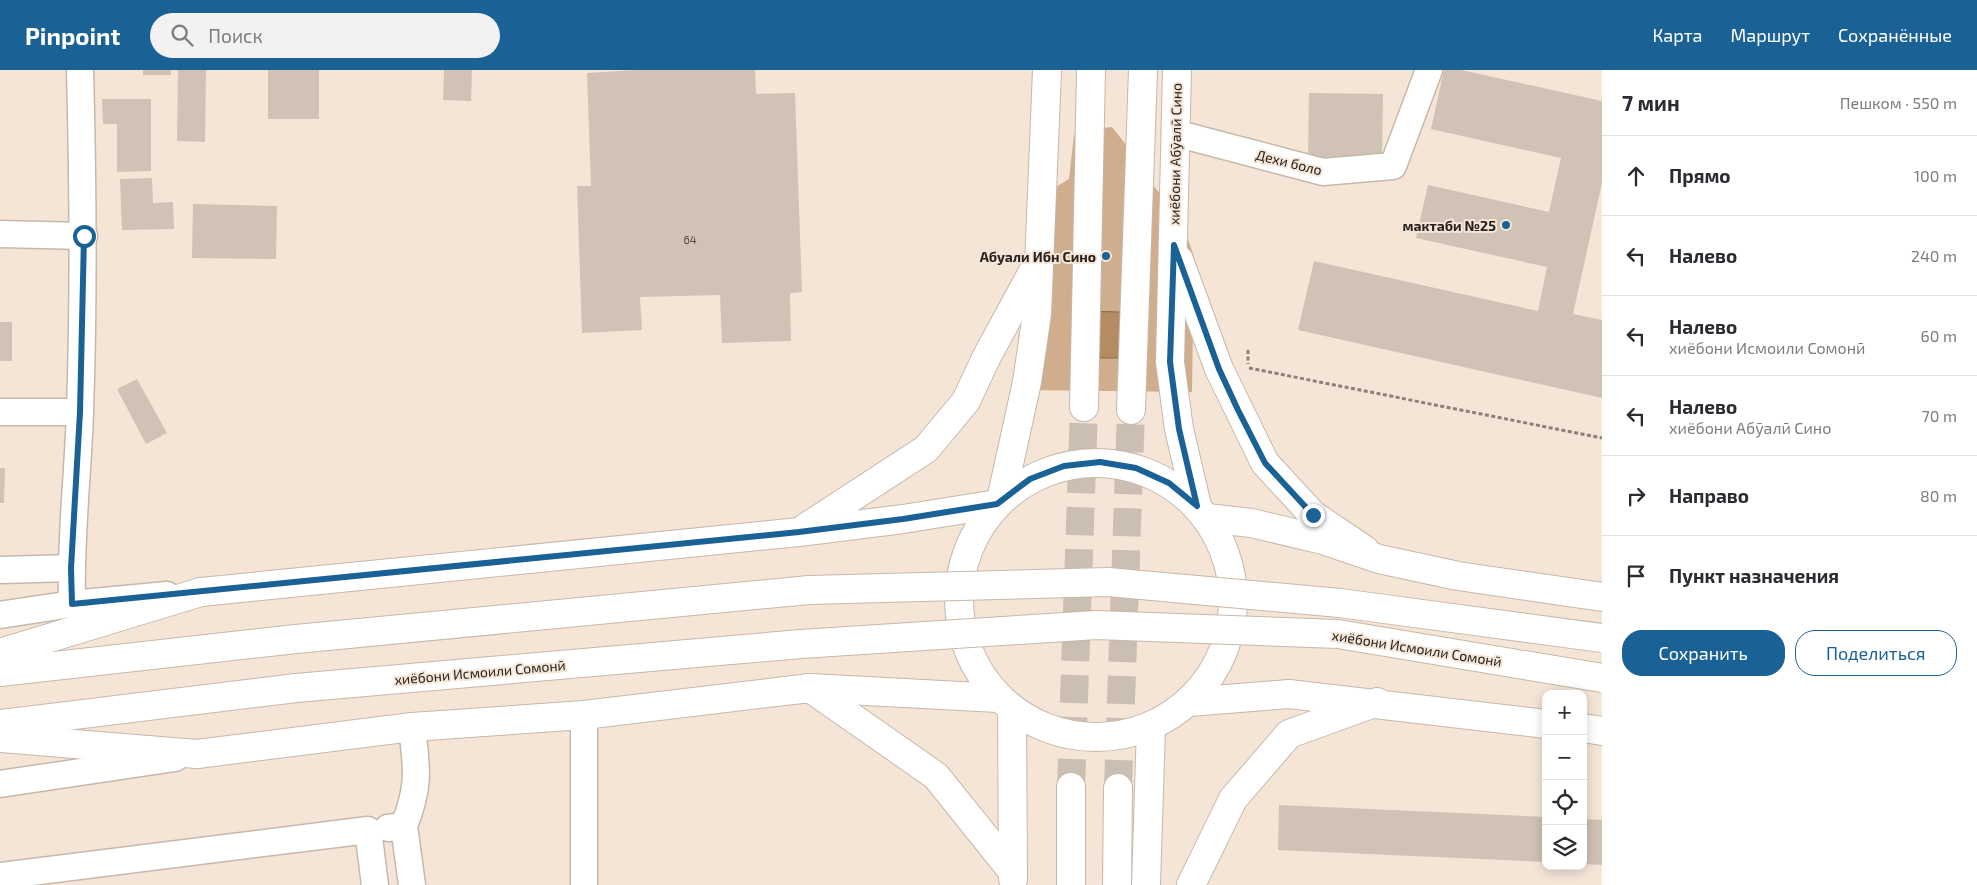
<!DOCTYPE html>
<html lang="ru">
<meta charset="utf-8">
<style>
body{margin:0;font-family:"Exo 2",sans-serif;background:#f2f2f3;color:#2b2b33}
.controls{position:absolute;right:15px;bottom:15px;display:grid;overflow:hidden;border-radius:10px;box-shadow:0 2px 12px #0003}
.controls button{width:45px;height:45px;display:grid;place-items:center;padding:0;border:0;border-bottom:1px solid #e1e1e2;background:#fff;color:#2b2b33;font:25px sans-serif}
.stop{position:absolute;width:15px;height:15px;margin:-11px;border:4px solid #1a6296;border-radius:50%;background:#fff}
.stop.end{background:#1a6296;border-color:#fff;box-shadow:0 1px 5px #0008}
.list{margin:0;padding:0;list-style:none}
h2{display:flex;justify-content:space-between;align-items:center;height:65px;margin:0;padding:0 20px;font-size:21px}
h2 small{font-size:16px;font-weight:400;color:#7c7c81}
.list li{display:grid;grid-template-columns:32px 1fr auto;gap:15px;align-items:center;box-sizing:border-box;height:80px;padding:0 20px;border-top:1px solid #e1e1e2}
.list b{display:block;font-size:19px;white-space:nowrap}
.list p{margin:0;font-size:16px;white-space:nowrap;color:#7c7c81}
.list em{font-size:16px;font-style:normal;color:#7c7c81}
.actions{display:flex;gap:10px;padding:15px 20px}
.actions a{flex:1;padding:11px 0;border:1px solid #1a6296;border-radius:20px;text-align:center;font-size:18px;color:#1a6296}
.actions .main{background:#1a6296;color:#fff}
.icon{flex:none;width:28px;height:28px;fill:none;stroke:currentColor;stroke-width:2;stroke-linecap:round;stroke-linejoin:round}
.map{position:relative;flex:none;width:1602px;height:815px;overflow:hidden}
header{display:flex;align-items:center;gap:30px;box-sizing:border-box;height:70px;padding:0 25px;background:#1a6296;color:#fff}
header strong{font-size:24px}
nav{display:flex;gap:28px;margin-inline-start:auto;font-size:18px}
.search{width:350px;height:45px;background:#f2f2f3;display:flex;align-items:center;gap:12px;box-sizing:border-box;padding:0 18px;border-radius:28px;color:#7c7c81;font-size:19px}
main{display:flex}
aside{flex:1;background:#fff}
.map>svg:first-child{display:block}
</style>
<header>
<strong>Pinpoint</strong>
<div class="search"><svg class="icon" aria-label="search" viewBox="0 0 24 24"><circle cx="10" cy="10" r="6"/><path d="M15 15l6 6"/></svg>Поиск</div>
<nav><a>Карта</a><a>Маршрут</a><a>Сохранённые</a></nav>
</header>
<main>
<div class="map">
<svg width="1602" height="815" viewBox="0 0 1602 815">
<rect width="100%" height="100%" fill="#f4e5d7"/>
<path fill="#d0ad8c" d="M1112 57 1131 81 1149 110 1182 151 1194 187 1192 322 1021 320 1031 132 1069 109 1074 65 1091 59Z"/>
<path fill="#b48b62" stroke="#8a6b4d" d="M1085 241 1120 242 1119 288H1085Z"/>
<g fill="#d0c2b4">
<rect x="143" y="0" width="28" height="5"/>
<path d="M178 0H206L205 72 177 71Z"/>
<rect x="268" y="0" width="51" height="49"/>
<path d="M444 0H472L471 31 443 30Z"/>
<path d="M636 0H755L756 24 795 23 802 222 790 223 791 271 722 273 720 225 640 227 642 260 582 263 577 116H591L587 3Z"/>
<path d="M1444 0H1461L1602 31V113L1573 244 1602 250V328L1298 260 1314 191 1538 241 1547 197 1416 168 1428 115 1549 142 1561 88 1431 59Z"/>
<path d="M1309 23 1383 24 1382 90 1308 88Z"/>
<path d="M102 29H151V101L117 102V54H103Z"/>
<path d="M152 108 153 133 173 132 174 159 122 160 120 109Z"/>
<path d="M193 134 277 136 276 189 192 188Z"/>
<rect x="0" y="252" width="12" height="39"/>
<path d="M137 309 167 363 146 374 117 319Z"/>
<path d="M0 398H5L4 433H0Z"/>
<path d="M1279 735 1546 747V792L1278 780Z"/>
<path d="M1583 749 1602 750V795L1583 794Z"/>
</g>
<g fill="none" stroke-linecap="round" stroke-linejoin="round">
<g stroke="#cbbeb2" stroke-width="28" stroke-dasharray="28 14" stroke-linecap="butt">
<path d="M1071 717 1084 337"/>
<path d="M1118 718 1131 340"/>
</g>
<g stroke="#c6b8aa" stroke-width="29">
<g id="minor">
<path d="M1175 63 1323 102 1393 96 1429 0"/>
<path d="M0 164 84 166"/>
<path d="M0 342H80"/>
<path d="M0 500 71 498"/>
<path d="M72 534C70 469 78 405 80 341 84 227 83 114 80 0"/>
<path d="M0 545 72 534 167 525"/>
<path d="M584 645V815"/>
<path d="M0 714 175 688"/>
<path d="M404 756C420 715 417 700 412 657"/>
<path d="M388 758 404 756 412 815"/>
<path d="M0 806 368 760 375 815"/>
</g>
</g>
<g stroke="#c6b8aa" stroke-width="30">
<g id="major">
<path d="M1177 0 1170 292 1179 359 1197 436"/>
<path d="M1179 190 1219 299 1265 393 1313 445 1365 480"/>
<path d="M1084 337 1091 0"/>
<path d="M1131 340 1143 0"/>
<circle cx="1096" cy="530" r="137"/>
<path d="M1001 430 1027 312 1037 244 1047 0"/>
<path d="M805 458 926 379 966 331 986 288 1037 194"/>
<path d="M201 522 799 462 903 449 997 434"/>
<path d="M810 618 936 706 1013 802"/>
<path d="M1012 640 1013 809"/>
<path d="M197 684 412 657 584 645 810 618 998 628"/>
<path d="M1071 717V815"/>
<path d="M1117 815 1118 718"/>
<path d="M1146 815 1151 657"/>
<path d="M1191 815 1233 729 1289 664 1377 632"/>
</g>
</g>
<g stroke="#c6b8aa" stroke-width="30">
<g id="highway">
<path d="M1207 448 1251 453 1323 470 1379 489 1458 506 1602 527"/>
<path d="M0 583 201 522"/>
<path d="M0 602 296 569"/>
<path d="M1189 632 1289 624 1546 654"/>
<path d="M0 654 296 618"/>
<path d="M1583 658 1602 661"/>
<path d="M0 668 197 684"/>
</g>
</g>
<g stroke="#8c8178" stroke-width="3" stroke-dasharray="4 2.5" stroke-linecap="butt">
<path d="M1248 280V294"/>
<path d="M1249 298 1602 368"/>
</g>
<use href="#minor" stroke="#fff" stroke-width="26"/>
<use href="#major" stroke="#fff" stroke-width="28"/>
<use href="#highway" stroke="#fff" stroke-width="28"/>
<g stroke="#c6b8aa" stroke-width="30" stroke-linecap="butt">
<g id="highway-bridge">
<path d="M296 569 809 520 1108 512 1340 533 1602 568"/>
<path d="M296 618 801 574 1096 555 1338 564 1602 608"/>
</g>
</g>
<use href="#highway-bridge" stroke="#fff" stroke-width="28"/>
</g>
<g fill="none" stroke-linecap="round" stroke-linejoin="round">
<path stroke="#1a6296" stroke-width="6" d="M84 166 80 342 71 498 72 534 799 462 903 449 997 434 1030 409 1064 396 1100 392 1136 398 1169 413 1197 436 1179 359 1170 292 1174 175 1219 299 1238 340 1265 393 1313 445"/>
</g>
<g fill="#1a6296" stroke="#f4e5d7" stroke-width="2">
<circle cx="1506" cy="155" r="5"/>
<circle cx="1106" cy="186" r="5"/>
</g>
<g text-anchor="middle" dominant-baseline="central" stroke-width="4" stroke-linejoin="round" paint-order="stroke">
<g font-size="11" fill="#514942">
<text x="690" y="169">64</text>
</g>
<g font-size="14" fill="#27211c" stroke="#f4e5d7">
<text transform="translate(1175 84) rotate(-89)">хиёбони Абӯалӣ Сино</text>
<text transform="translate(1289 92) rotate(14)">Дехи боло</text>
<text transform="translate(1417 578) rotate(9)">хиёбони Исмоили Сомонӣ</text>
<text transform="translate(480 602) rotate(-5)">хиёбони Исмоили Сомонӣ</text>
</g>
<g font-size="14" font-weight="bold" fill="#27211c" stroke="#f4e5d7" text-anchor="end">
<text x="1496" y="155">мактаби №25</text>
<text x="1096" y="186">Абуали Ибн Сино</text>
</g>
</g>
</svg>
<div class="controls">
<button>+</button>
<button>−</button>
<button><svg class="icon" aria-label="locate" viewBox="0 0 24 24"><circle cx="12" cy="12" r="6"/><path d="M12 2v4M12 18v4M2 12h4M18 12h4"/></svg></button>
<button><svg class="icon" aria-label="layers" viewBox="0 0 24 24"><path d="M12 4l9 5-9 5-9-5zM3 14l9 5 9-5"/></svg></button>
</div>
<div class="stop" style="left:84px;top:166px"></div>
<div class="stop end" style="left:1313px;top:445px"></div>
</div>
<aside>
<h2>7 мин<small>Пешком · 550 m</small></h2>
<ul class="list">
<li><svg class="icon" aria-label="ahead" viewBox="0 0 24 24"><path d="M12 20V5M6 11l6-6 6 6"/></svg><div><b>Прямо</b></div><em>100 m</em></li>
<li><svg class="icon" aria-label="left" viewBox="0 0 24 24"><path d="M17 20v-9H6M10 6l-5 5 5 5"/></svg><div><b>Налево</b></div><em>240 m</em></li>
<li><svg class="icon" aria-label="left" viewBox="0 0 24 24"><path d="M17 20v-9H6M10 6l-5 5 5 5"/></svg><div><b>Налево</b><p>хиёбони Исмоили Сомонӣ</p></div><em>60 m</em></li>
<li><svg class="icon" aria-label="left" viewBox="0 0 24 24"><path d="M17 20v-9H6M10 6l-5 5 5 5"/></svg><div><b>Налево</b><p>хиёбони Абӯалӣ Сино</p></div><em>70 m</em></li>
<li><svg class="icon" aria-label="right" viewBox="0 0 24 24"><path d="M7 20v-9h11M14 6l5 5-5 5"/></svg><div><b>Направо</b></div><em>80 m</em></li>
<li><svg class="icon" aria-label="arrive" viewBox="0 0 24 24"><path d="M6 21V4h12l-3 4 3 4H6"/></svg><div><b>Пункт назначения</b></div></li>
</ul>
<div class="actions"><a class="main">Сохранить</a><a>Поделиться</a></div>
</aside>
</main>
